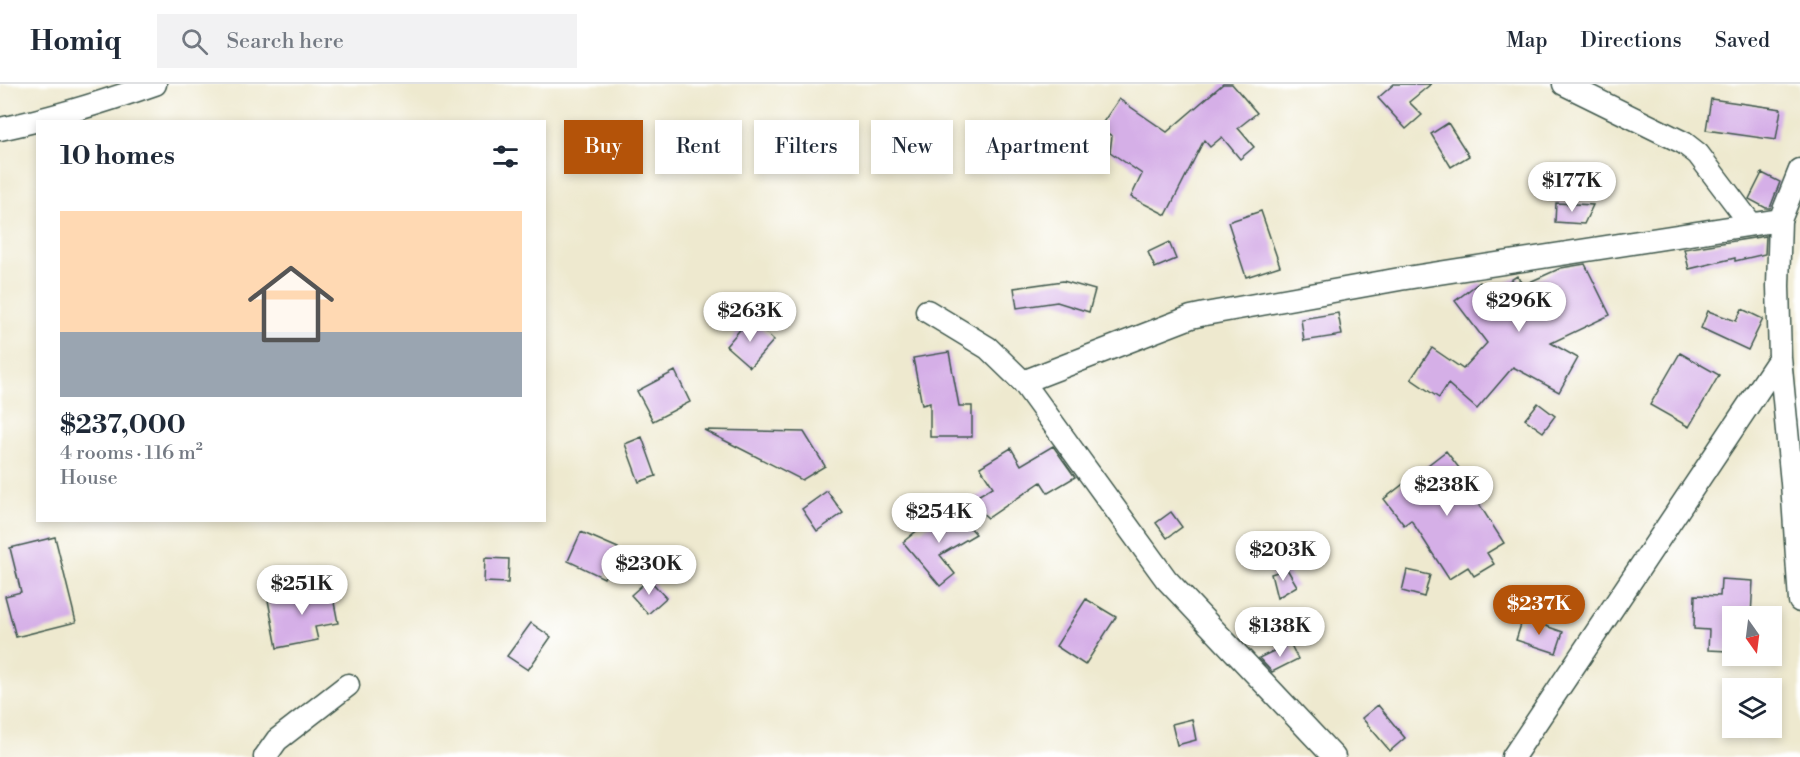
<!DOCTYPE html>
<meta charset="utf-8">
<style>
:root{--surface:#fff;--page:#f2f2f3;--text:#1f2937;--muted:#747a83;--line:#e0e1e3;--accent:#b45309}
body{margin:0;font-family:"Libre Bodoni",serif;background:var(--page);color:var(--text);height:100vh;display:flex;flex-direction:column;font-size:22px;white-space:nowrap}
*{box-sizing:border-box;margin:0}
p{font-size:20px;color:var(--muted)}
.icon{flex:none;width:33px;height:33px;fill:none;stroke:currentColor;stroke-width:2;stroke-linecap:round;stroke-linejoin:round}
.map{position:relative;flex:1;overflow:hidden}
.drawer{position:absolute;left:36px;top:36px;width:510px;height:402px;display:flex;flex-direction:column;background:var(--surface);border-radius:0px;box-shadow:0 3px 9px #0003}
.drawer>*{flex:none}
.guide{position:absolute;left:564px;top:36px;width:570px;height:54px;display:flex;gap:12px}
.needle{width:39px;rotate:166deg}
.fabs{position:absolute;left:1722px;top:522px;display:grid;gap:12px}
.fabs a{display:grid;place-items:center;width:60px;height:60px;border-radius:0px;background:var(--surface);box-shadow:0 3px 9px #0003;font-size:30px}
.price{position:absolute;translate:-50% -51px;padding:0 14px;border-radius:21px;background:#fff;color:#222;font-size:20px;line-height:39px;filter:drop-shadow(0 2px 3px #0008)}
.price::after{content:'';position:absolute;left:50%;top:36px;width:18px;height:14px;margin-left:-9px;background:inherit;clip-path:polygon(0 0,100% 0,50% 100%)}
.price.current{background:var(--accent);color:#fff}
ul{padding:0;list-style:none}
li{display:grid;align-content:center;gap:12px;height:318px;padding:0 24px}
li+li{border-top:2px solid var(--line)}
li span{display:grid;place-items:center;height:186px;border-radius:0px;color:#555}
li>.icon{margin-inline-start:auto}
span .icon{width:108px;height:108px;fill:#fffc;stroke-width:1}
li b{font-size:26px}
h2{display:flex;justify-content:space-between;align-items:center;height:72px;padding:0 24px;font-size:26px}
.tag{padding:0 21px;border-radius:0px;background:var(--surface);box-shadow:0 3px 9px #0003;font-size:21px;line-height:54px}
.tag.current{background:var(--accent);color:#fff}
header{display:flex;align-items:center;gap:36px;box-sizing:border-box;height:84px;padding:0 30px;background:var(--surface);border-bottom:2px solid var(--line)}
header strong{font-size:28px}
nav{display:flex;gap:33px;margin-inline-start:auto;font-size:21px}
.search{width:420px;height:54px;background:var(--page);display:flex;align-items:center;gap:15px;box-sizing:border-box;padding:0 21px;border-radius:0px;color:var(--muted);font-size:22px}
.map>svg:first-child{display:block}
</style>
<header>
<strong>Homiq</strong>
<div class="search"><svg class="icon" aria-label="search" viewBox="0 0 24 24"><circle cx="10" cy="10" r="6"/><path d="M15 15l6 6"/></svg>Search here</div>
<nav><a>Map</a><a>Directions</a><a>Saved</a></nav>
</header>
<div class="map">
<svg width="1800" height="673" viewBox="0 0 1800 673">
<rect width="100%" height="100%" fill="#fff"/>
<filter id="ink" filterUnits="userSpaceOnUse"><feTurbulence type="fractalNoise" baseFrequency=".0167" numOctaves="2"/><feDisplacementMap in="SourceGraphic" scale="12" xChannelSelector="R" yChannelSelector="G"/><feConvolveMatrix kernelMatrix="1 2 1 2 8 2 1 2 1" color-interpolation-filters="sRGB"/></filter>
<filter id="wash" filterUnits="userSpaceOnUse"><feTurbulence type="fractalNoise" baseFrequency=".008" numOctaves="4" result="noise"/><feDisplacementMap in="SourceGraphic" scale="24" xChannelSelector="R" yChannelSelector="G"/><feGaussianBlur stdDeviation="1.35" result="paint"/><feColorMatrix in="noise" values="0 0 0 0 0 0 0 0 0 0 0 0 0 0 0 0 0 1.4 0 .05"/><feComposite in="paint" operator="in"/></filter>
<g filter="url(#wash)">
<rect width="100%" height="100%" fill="#eee9cf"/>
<g id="blocks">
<path fill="#d5afe7" d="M 1223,0 L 1232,0 L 1257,29 L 1238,44 L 1254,63 L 1240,75 L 1222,53 L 1210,63 L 1204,56 L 1166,131 L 1131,113 L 1142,90 L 1110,68 L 1112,52 L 1099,44 L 1119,15 L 1167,48 Z
M 1394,0 L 1431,0 L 1409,18 L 1422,31 L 1406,45 L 1378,14 Z
M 1711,15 L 1781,25 L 1776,56 L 1706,46 Z
M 1448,39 L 1469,72 L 1451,83 L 1431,50 Z
M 1762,89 L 1780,98 L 1770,124 L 1766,124 L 1749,115 Z
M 1556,119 L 1593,121 L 1584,140 L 1555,138 Z
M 1261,127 L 1280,182 L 1246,193 L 1228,138 Z
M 1766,152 L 1765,170 L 1735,177 L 1735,174 L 1689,185 L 1684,165 Z
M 1169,158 L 1176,175 L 1155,184 L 1148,168 Z
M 1585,180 L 1610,231 L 1551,259 L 1578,274 L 1559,308 L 1513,283 L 1477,325 L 1448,300 L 1439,314 L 1411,295 L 1432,264 L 1463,285 L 1487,259 L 1455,217 L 1480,198 L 1489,210 L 1517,192 L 1523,201 L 1561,184 Z
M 1063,197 L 1095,206 L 1089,228 L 1057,218 L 1017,224 L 1014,204 Z
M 1742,225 L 1763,235 L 1748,266 L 1701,244 L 1708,227 L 1736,237 Z
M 1338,229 L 1342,251 L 1304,257 L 1301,235 Z
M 750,234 L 774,256 L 750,283 L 726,262 Z
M 949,268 L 959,322 L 972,322 L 972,353 L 930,353 L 930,319 L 922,321 L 913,274 Z
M 1680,269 L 1719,291 L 1689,343 L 1650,321 Z
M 675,287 L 690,318 L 653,337 L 637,307 Z
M 1538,319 L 1555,332 L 1543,348 L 1525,335 Z
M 704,346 L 804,348 L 825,382 L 802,396 Z
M 642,353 L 656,392 L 639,398 L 625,360 Z
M 1053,362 L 1075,393 L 1048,409 L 1041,398 L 988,434 L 969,417 L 993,403 L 980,383 L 1011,364 L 1021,381 Z
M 1446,367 L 1466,393 L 1463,395 L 1504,459 L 1487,469 L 1494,480 L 1474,492 L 1468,483 L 1449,495 L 1411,436 L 1404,441 L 1384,415 Z
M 827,407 L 843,429 L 817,447 L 802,425 Z
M 955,426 L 976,450 L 940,471 L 955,490 L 940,502 L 903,458 L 919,445 L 920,447 Z
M 1171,428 L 1182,443 L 1167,454 L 1156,439 Z
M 581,448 L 618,464 L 604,494 L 568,477 Z
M 55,453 L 76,538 L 16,553 L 5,512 L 21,508 L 10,464 Z
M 485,474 L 509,475 L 508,499 L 484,498 Z
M 1287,485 L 1297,502 L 1277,514 L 1271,490 Z
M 1407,486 L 1430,491 L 1424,513 L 1402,507 Z
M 649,495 L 666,514 L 648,530 L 631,511 Z
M 1721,495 L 1753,497 L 1751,532 L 1732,532 L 1732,555 L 1729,555 L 1728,567 L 1708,566 L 1709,546 L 1694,545 L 1695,511 L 1720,512 Z
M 331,503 L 338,539 L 315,543 L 318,556 L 277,564 L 268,516 Z
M 1086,515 L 1116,533 L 1085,581 L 1056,562 Z
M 1523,534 L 1563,548 L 1556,569 L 1516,556 Z
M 531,539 L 551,553 L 528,586 L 507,572 Z
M 1290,559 L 1298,575 L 1272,588 L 1259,574 Z
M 1378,621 L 1405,654 L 1390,667 L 1362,634 Z
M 1192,635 L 1196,656 L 1177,661 L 1172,640 Z"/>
</g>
</g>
<g filter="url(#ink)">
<use href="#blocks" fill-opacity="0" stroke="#3e574b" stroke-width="1.5"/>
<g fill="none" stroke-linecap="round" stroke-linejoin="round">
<defs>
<path id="minor" d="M 1564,0 L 1684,59 L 1698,70 L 1751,140
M 0,45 C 53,34 104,18 155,0
M 1800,86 L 1780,136 L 1778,202 L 1780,274 L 1792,399 L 1800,517
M 927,227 L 988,264 L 1023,298 L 1166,495 L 1334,673
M 1023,298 L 1191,233 L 1205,230 L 1400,195 L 1780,136
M 265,673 L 277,656 L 348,601
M 1513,673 L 1780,274"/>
</defs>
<use href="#minor" stroke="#3e574b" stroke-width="25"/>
<use href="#minor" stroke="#fff" stroke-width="22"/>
</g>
</g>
</svg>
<div class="fabs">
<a><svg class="needle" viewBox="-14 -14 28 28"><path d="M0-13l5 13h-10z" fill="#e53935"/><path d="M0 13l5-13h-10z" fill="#747a83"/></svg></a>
<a><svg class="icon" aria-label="layers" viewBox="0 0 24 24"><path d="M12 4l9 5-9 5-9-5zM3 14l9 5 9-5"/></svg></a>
</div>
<b class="price" style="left:1572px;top:129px">$177K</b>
<b class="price" style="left:1519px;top:249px">$296K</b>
<b class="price" style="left:750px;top:259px">$263K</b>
<b class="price" style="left:1447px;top:433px">$238K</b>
<b class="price" style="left:939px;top:460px">$254K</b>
<b class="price" style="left:1283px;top:498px">$203K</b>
<b class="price" style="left:649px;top:512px">$230K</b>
<b class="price" style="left:302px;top:532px">$251K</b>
<b class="price current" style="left:1539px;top:552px">$237K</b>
<b class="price" style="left:1280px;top:574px">$138K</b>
<div class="guide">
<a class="tag current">Buy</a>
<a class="tag">Rent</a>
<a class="tag">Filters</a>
<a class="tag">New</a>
<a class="tag">Apartment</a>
</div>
<section class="drawer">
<h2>10 homes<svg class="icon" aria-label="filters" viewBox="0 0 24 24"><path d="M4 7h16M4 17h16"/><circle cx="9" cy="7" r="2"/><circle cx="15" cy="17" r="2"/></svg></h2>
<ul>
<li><span style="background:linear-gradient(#ffd9b3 65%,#9aa5b1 0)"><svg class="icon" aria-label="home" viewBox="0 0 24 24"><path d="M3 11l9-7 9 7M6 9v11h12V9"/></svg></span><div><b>$237,000</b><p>4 rooms · 116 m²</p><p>House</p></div></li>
</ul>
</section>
</div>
